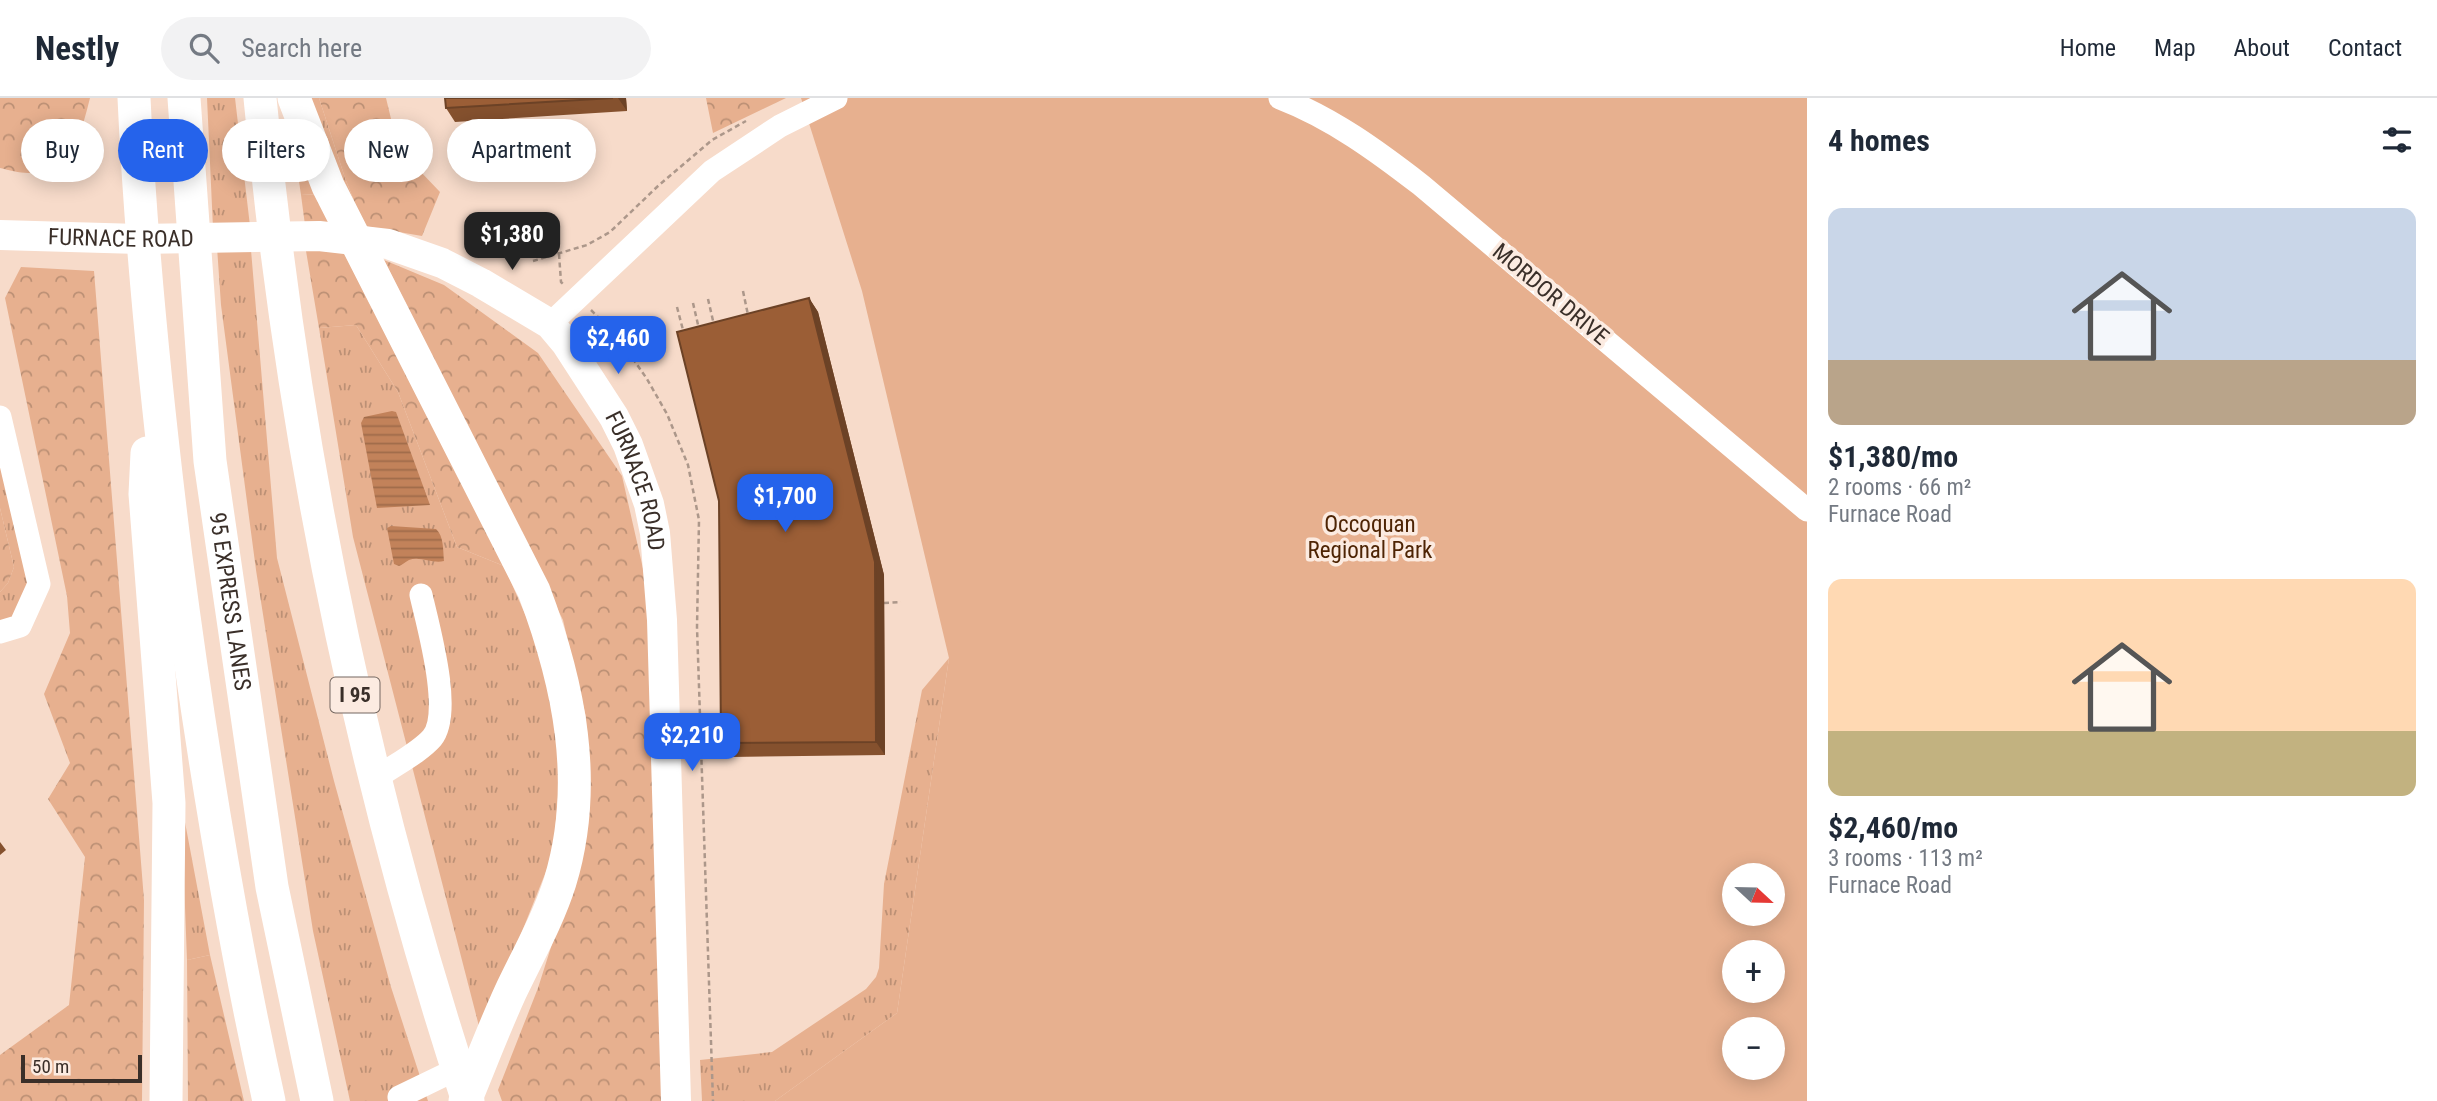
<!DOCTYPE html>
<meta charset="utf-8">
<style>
:root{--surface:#fff;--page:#f2f2f3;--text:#1f2937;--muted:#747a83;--line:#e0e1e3;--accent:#2563eb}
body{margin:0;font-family:"Roboto Condensed",sans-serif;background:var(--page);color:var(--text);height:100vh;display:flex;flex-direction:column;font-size:26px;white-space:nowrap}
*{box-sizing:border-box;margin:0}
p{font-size:23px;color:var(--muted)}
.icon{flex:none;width:38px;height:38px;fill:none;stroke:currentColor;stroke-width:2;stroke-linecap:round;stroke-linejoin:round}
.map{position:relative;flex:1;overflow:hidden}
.drawer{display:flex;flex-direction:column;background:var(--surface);width:630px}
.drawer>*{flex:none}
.guide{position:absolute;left:21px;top:21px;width:665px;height:63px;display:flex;gap:14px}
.needle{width:46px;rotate:112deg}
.buttons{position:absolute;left:1722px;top:765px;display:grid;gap:14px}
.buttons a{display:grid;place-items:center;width:63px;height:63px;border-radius:50%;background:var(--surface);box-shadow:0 4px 18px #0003;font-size:35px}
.scale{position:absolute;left:21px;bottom:18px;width:121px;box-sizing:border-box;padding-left:7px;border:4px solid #3a2f29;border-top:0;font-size:19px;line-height:24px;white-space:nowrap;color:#3a2f29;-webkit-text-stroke:5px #fcebe1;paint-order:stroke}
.price{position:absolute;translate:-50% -60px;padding:0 16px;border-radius:14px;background:var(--accent);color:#fff;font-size:23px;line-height:46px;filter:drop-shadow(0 2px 4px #0008)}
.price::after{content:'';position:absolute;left:50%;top:42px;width:21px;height:16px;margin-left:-10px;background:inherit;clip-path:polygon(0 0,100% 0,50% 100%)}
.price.selected{background:#222;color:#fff}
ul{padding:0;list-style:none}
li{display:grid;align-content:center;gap:14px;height:371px;padding:0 21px}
li span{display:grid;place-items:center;height:217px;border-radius:14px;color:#555}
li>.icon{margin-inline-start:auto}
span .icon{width:126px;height:126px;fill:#fffc;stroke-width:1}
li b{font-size:30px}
h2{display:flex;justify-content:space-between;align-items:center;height:84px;padding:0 21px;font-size:30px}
.tag{padding:0 24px;border-radius:32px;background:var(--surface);box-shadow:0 4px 18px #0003;font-size:24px;line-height:63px}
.tag.selected{background:var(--accent);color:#fff}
header{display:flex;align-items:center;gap:42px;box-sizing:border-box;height:98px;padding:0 35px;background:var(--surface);border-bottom:2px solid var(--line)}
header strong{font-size:33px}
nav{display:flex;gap:38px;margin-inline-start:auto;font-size:24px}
.search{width:490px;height:63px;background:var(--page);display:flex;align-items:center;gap:18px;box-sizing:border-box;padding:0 24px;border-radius:38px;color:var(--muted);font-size:26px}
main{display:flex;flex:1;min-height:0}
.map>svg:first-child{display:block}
</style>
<header>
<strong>Nestly</strong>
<div class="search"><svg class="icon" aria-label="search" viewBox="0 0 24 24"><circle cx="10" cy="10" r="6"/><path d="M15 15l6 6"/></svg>Search here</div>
<nav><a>Home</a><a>Map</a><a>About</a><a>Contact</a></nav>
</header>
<main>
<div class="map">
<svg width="1807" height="1003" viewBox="0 0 1807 1003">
<defs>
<pattern id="grass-tufts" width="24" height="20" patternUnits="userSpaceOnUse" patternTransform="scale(1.75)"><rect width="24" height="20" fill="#e7b08f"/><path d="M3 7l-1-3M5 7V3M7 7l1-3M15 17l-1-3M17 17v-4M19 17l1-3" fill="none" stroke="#bc9075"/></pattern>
<pattern id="forest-crowns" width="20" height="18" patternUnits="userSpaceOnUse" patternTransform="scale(1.75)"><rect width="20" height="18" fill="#e7b08f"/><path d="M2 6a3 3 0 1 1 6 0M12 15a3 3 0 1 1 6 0" fill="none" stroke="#bc9075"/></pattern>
<pattern id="water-rules" width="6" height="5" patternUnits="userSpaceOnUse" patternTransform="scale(1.75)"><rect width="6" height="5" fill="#c2825a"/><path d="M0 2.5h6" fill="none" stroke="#9f6b4a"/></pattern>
</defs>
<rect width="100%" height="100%" fill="#f7dbca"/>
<path fill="url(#grass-tufts)" d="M 207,0 L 235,0 L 250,128 L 213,130 Z
M 308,0 L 319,0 L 345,80 L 364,128 L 333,71 Z
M 292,36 L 320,96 L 301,97 Z
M 217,149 L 251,152 L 277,460 L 334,683 L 391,889 L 428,1003 L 350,1003 L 313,833 L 256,472 L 221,207 Z
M 356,227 L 398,294 L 457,449 L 504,468 L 535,539 L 551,601 L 561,666 L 553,756 L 481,936 L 353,439 L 319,230 Z
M 0,346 L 28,488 L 15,521 L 0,525 L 0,494 L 8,485 L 14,469 L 0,410 Z
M 949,560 L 897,915 L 775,1003 L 702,1003 L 700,962 L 772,954 L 866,891 L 876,879 L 879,870 L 884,786 L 922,592 Z
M 181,703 L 210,857 L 187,862 Z"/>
<path fill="url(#forest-crowns)" d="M 0,0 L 90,0 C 81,35 73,74 28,75 C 19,75 9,72 0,70 Z
M 319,0 L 386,0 L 398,50 L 440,94 L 422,138 L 364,128 L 345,80 Z
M 706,0 L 786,0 L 713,35 Z
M 320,96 L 332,124 L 305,127 L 301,97 Z
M 306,153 L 343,153 L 504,468 L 457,449 L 398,294 L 356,227 L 319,230 Z
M 384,162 L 444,187 L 538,255 L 622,378 L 649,497 L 662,1003 L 502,1003 L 498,992 L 538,890 L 579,761 L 589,684 L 586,619 L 563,522 Z
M 21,169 L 94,173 L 144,802 L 142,1003 L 0,1003 L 0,957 L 69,907 L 85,759 L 48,701 L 70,665 L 44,596 L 70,535 L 67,498 L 5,200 Z
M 0,410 L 14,469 L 8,485 L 0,494 Z
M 210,857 L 244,1003 L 188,1003 L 187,862 Z"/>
<path fill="#e7b08f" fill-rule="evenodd" d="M 801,0 L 1807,0 L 1807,1003 L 775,1003 L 897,915 L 949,560 L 862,193 ZM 1734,777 L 1773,777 L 1773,816 L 1734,816 ZM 1734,854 L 1773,854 L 1773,892 L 1734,892 ZM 1734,931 L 1773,931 L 1773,970 L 1734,970 Z"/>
<path fill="url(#water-rules)" d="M 392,313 L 396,314 L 430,407 L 377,410 L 361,325 L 364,319 Z
M 391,428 L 436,431 C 444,438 443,453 444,463 C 433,466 420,458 409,462 C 405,464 402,467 399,468 L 394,466 L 387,430 Z"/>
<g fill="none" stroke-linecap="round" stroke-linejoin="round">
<path stroke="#ac978a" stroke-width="2.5" stroke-dasharray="5 3.5" stroke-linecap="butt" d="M 559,156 L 561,184 L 563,186
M 533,163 L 587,147 L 610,134 L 658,88 L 712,42 L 746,23
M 743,193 L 748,217
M 708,201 L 714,227
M 693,205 L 699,231
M 677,209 L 683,232
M 591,212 L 603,224 L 610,223 L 613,232 L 647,281 L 667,316 L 688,367 L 699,422 L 697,529 L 713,1003
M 884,505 L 901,504"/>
<path stroke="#fff" stroke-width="23" d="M 1280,0 C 1332,20 1377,53 1421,87 L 1807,412
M 550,226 L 712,73 L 780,28 L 836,0
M 0,319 L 39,486 L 20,528 L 0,534
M 375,681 C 391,669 419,655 432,640 C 453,615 428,528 421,497
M 399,999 L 457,971"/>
<path stroke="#fff" stroke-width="30" id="s1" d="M 0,137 L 139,141 L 319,138 L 388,146 L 442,165 L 481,185 L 550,226 L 566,245 L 614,319 L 628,347 L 649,406 L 655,435 L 662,522 L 676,1003"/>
<g stroke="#fff" stroke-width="33">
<path d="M 134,0 C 141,154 157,307 176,459 C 200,642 229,823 269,1003"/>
<path id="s2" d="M 184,0 L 210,363 L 272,789 L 317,1003"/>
<path d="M 260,0 C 292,341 361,678 468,1003"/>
<path d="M 294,0 L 328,88 L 534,493 C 569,586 590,685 560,784 C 548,822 527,859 510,895 C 494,930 480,967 465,1003"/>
<path d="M 147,355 L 145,396 L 169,705 L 166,1003"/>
</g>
</g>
<path fill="#85512e" d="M 445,0 L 626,0 L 627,13 L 455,24 L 446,10 Z
M 809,200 L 818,214 L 884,477 L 885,657 L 730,659 L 721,645 Z
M 0,744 L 6,752 L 0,757 Z"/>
<path fill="#6c4226" d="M 618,0 L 626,0 L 627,13 Z
M 809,200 L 818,214 L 884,477 L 885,657 L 876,644 Z"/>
<path fill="#9b5e36" stroke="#6c4226" stroke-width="2" d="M 445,0 L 613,0 L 446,10 Z
M 809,200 L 875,464 L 876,644 L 721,645 L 719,403 L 677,234 Z"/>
<g text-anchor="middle" stroke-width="7" stroke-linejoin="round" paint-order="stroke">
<rect fill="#fcebe1" stroke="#746760" stroke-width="2" x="330.5" y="579.5" width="49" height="35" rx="5"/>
<g font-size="21" font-weight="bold" fill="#3a2f29">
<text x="355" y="604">I 95</text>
</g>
<g font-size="23" fill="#3a2f29" stroke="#fcebe1">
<text dy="8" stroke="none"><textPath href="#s1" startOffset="121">FURNACE ROAD</textPath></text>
<text transform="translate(1551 196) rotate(40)" y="8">MORDOR DRIVE</text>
<text dy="8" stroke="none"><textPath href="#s1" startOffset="751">FURNACE ROAD</textPath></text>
<text dy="8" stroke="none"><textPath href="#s2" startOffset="506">95 EXPRESS LANES</textPath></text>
</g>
<g font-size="23" fill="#4e2404" stroke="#fcebe1">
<text x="1370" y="434">Occoquan<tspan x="1370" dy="26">Regional Park</tspan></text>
</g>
</g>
</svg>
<div class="buttons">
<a><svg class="needle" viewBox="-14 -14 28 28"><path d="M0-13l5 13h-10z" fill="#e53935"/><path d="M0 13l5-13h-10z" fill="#747a83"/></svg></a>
<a>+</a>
<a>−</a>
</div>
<div class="scale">50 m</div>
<b class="price selected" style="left:512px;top:174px">$1,380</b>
<b class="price" style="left:618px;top:278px">$2,460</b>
<b class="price" style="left:785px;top:436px">$1,700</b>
<b class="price" style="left:692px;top:675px">$2,210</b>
<div class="guide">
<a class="tag">Buy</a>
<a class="tag selected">Rent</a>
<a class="tag">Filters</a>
<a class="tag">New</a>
<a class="tag">Apartment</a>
</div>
</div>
<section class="drawer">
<h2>4 homes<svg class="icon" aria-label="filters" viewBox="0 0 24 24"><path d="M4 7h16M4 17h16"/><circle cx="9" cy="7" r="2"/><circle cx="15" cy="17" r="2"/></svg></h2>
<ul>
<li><span style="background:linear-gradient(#c9d6e8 70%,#b9a48a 0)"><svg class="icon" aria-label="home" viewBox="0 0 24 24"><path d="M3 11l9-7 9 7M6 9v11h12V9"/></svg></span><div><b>$1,380/mo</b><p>2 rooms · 66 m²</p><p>Furnace Road</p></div></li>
<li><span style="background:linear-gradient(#ffd9b3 70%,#c2b280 0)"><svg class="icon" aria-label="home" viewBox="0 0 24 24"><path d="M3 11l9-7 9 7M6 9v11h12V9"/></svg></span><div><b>$2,460/mo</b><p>3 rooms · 113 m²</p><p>Furnace Road</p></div></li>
</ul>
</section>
</main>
